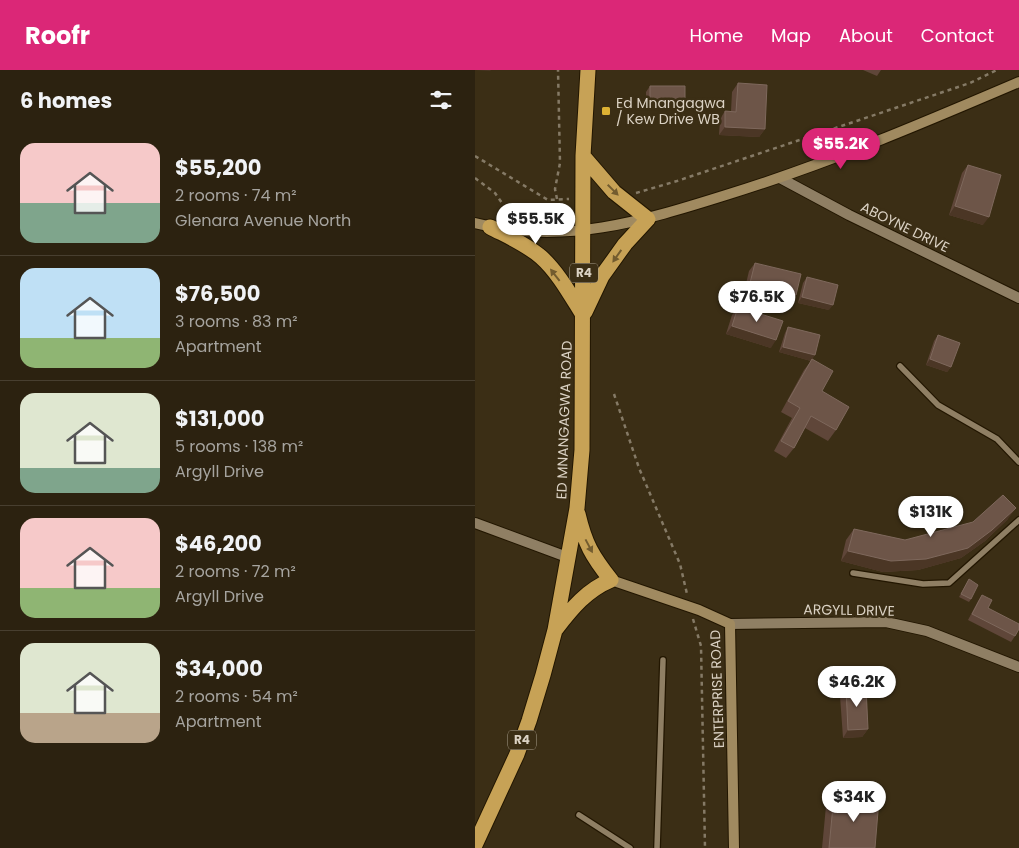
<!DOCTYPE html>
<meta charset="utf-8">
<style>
:root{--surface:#2c2210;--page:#382f1e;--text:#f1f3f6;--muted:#a6a49f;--line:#483f30;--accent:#db2777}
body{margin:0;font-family:Poppins,sans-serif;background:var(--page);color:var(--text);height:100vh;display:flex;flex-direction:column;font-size:19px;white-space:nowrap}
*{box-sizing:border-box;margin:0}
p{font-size:16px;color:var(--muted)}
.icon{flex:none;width:28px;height:28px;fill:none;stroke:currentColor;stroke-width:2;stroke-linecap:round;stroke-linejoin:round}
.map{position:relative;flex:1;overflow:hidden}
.panel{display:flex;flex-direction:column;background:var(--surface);width:475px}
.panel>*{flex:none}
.price{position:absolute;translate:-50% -42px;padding:0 11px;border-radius:18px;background:#fff;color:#222;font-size:16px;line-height:32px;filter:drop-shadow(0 1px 2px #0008)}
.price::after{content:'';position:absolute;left:50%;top:30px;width:15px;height:11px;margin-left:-8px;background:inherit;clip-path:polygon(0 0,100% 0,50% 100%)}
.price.on{background:var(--accent);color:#fff}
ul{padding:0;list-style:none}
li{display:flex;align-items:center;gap:15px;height:125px;padding:0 20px}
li+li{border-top:1px solid var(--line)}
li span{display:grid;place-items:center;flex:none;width:140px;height:100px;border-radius:15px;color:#555}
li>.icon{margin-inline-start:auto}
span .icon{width:60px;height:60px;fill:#fffc;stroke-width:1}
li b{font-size:21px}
h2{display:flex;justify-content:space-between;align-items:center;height:60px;padding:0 20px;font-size:21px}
header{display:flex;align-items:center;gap:30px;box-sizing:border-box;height:70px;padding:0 25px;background:var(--accent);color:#fff}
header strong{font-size:24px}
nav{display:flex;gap:28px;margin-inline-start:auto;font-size:18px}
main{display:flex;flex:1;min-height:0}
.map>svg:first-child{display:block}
</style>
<header>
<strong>Roofr</strong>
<nav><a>Home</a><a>Map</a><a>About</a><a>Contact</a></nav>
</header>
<main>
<section class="panel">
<h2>6 homes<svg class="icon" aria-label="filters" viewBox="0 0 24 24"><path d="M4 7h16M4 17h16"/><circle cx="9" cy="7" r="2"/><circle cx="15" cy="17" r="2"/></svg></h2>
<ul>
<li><span style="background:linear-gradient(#f6c9c9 60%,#7fa58c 0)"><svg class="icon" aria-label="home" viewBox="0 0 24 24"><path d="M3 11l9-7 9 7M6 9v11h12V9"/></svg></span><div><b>$55,200</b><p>2 rooms · 74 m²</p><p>Glenara Avenue North</p></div></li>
<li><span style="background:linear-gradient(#bfe0f5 70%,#8fb573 0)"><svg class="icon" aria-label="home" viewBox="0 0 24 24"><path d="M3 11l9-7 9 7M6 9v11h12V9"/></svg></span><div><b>$76,500</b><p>3 rooms · 83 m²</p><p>Apartment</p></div></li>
<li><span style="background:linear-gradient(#dfe7d0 75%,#7fa58c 0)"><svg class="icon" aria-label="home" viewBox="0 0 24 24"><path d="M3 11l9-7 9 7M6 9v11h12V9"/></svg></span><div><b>$131,000</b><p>5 rooms · 138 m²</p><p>Argyll Drive</p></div></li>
<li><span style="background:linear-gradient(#f6c9c9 70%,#8fb573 0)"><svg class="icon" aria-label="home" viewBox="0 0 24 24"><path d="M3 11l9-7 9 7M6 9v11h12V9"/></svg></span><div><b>$46,200</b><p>2 rooms · 72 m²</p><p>Argyll Drive</p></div></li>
<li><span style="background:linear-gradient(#dfe7d0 70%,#b9a48a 0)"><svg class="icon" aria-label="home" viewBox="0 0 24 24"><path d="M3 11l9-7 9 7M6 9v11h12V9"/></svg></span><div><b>$34,000</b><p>2 rooms · 54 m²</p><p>Apartment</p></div></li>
</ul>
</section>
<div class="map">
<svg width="544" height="778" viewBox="0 0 544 778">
<rect width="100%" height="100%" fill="#3b2e15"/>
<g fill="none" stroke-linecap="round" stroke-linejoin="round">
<defs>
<path id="lane" d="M 425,296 L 463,335 L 522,369 L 544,392
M 378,503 L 448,514 L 474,513 L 544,450
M 104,745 L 155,778
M 182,778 L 188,590"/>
<path id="street" d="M 305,108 L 374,145 L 544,228
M 0,453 L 92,487
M 255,554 L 411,552 L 452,561 L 544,597"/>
<path id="secondary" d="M 0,153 C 88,176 168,151 251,125 C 352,94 448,53 544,12
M 136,510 L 224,540 L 255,554 L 259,778"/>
<path id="highway" d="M 108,86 L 139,122 L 173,149 L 150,174 L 127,206 L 110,242
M 15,157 C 32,166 51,174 66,187 C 83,202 96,226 108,245
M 81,559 C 97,538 112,520 136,510 C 117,486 110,474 103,444
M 0,775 L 42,684 L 54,651 L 68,605 L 80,560 L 102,438 L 107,380 L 108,86 L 113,0"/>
</defs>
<use href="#lane" stroke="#221600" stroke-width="8"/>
<use href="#street" stroke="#221600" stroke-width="12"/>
<use href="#secondary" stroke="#221600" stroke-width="12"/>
<use href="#highway" stroke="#221600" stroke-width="17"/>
<path stroke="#857a66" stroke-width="2.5" stroke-dasharray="4 4" stroke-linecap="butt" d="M 0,86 L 73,130 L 94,129
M 0,108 L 20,123 L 27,133
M 161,123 L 202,111 L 495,13 L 522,0
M 82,129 L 80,119 L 85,93 L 83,0
M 139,324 L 164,398 L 205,494 L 212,524
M 218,549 L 226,576 L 230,778"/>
<use href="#lane" stroke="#8f7f64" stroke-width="5.5"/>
<use href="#street" stroke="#8f7f64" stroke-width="10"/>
<use href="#secondary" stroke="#a08a60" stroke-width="10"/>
<use href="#highway" stroke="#c7a256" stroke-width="15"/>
</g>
<path fill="#5f4639" d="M 388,0 L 406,0 L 402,6 Z
M 263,13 L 290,59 L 284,67 L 244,65 L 245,49 L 250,41 L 256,41 L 257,22 Z
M 175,16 L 206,36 L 171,36 L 171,22 Z
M 493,95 L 508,155 L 474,145 L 487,103 Z
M 280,193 L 321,225 L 315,233 L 269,222 L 274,201 Z
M 332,207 L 354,240 L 323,233 L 328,213 Z
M 263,237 L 296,278 L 251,264 L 257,245 Z
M 313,257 L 337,289 L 347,321 L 361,360 L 353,371 L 330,358 L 319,378 L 311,388 L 299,381 L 317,348 L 306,342 L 329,300 L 336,291 L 304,282 L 310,263 Z
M 463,265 L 476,297 L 472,302 L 451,295 L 459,271 Z
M 533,449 L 510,471 L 486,488 L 443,500 L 408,502 L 366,491 L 371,470 L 379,459 L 430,470 Z
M 494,509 L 496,529 L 494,532 L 484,527 Z
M 507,525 L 513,538 L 540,566 L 536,572 L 493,550 L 503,531 Z
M 371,618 L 393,659 L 387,667 L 368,668 L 365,626 Z
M 359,725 L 400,778 L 347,778 L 351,736 Z"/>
<path fill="#4b3625" d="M 0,0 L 16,0 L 15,1 Z
M 175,31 L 210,31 L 206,36 L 171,36 Z
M 250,57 L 290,59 L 284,67 L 244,65 Z
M 480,136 L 514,147 L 508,155 L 474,145 Z
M 275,213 L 321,225 L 315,233 L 269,222 Z
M 327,227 L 358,235 L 354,240 L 323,233 Z
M 257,256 L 301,270 L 296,278 L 251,264 Z
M 308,277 L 340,285 L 336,291 L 304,282 Z
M 455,289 L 476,297 L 472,302 L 451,295 Z
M 541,438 L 533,449 L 510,471 L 486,488 L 443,500 L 408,502 L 366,491 L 373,481 L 416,491 Z
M 393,659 L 387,667 L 368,668 L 373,660 Z"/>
<path fill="#6d5548" stroke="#7e685c" d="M 263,13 L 292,15 L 290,59 L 250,57 L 250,41 L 261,42 Z
M 175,16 L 210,16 L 210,31 L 175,31 Z
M 493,95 L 526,105 L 514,147 L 480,136 Z
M 280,193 L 326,204 L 321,225 L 275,213 Z
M 332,207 L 363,215 L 358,235 L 327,227 Z
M 263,237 L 308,251 L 301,270 L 257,256 Z
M 313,257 L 345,265 L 340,285 L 308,277 Z
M 463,265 L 485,273 L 476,297 L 455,289 Z
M 337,289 L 358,301 L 347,321 L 374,337 L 361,360 L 336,346 L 319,378 L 306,371 L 325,338 L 313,331 Z
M 528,425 L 541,438 L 517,460 L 493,478 L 451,489 L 416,491 L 373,481 L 379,459 L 430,470 L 498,452 Z
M 494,509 L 503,515 L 496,529 L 486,524 Z
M 507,525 L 517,530 L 513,538 L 544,554 L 544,559 L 540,566 L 497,544 Z
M 391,617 L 393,659 L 373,660 L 371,618 Z
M 359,725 L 404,729 L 400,778 L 354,778 Z"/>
<defs><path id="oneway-solid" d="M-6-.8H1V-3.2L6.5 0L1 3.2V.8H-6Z" transform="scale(1.25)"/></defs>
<g fill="#735c2f">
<use href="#oneway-solid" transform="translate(138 120) rotate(45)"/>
<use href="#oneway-solid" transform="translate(142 186) rotate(125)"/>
<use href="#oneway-solid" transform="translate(80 205) rotate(-128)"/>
<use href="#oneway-solid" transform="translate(114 476) rotate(62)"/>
</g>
<rect fill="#ddb133" stroke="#3b2e15" stroke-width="2" x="126" y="36" width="10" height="10" rx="2.5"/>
<g text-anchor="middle" stroke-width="5" stroke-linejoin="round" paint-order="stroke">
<g fill="#3b2e15" stroke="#aba190" stroke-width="1">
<rect x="95" y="193.5" width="28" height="19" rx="4"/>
<rect x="33" y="660.5" width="28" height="19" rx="4"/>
</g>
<g font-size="12" font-weight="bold" fill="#dbd2c4">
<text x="109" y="207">R4</text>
<text x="47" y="674">R4</text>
</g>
<g font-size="14" fill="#dbd2c4" stroke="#3b2e15" text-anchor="start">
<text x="141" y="38">Ed Mnangagwa<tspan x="141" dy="16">/ Kew Drive WB</tspan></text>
</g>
<g font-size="14" fill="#dbd2c4" stroke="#3b2e15">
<text transform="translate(430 157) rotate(26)" y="5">ABOYNE DRIVE</text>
<text transform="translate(89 350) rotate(-88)" y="5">ED MNANGAGWA ROAD</text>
<text transform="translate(374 540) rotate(1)" y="5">ARGYLL DRIVE</text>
<text transform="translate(242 619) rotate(-92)" y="5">ENTERPRISE ROAD</text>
</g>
</g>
</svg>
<b class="price on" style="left:366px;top:100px">$55.2K</b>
<b class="price" style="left:61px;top:175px">$55.5K</b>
<b class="price" style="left:282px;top:253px">$76.5K</b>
<b class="price" style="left:456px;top:468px">$131K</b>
<b class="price" style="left:382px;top:638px">$46.2K</b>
<b class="price" style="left:379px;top:753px">$34K</b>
</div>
</main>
